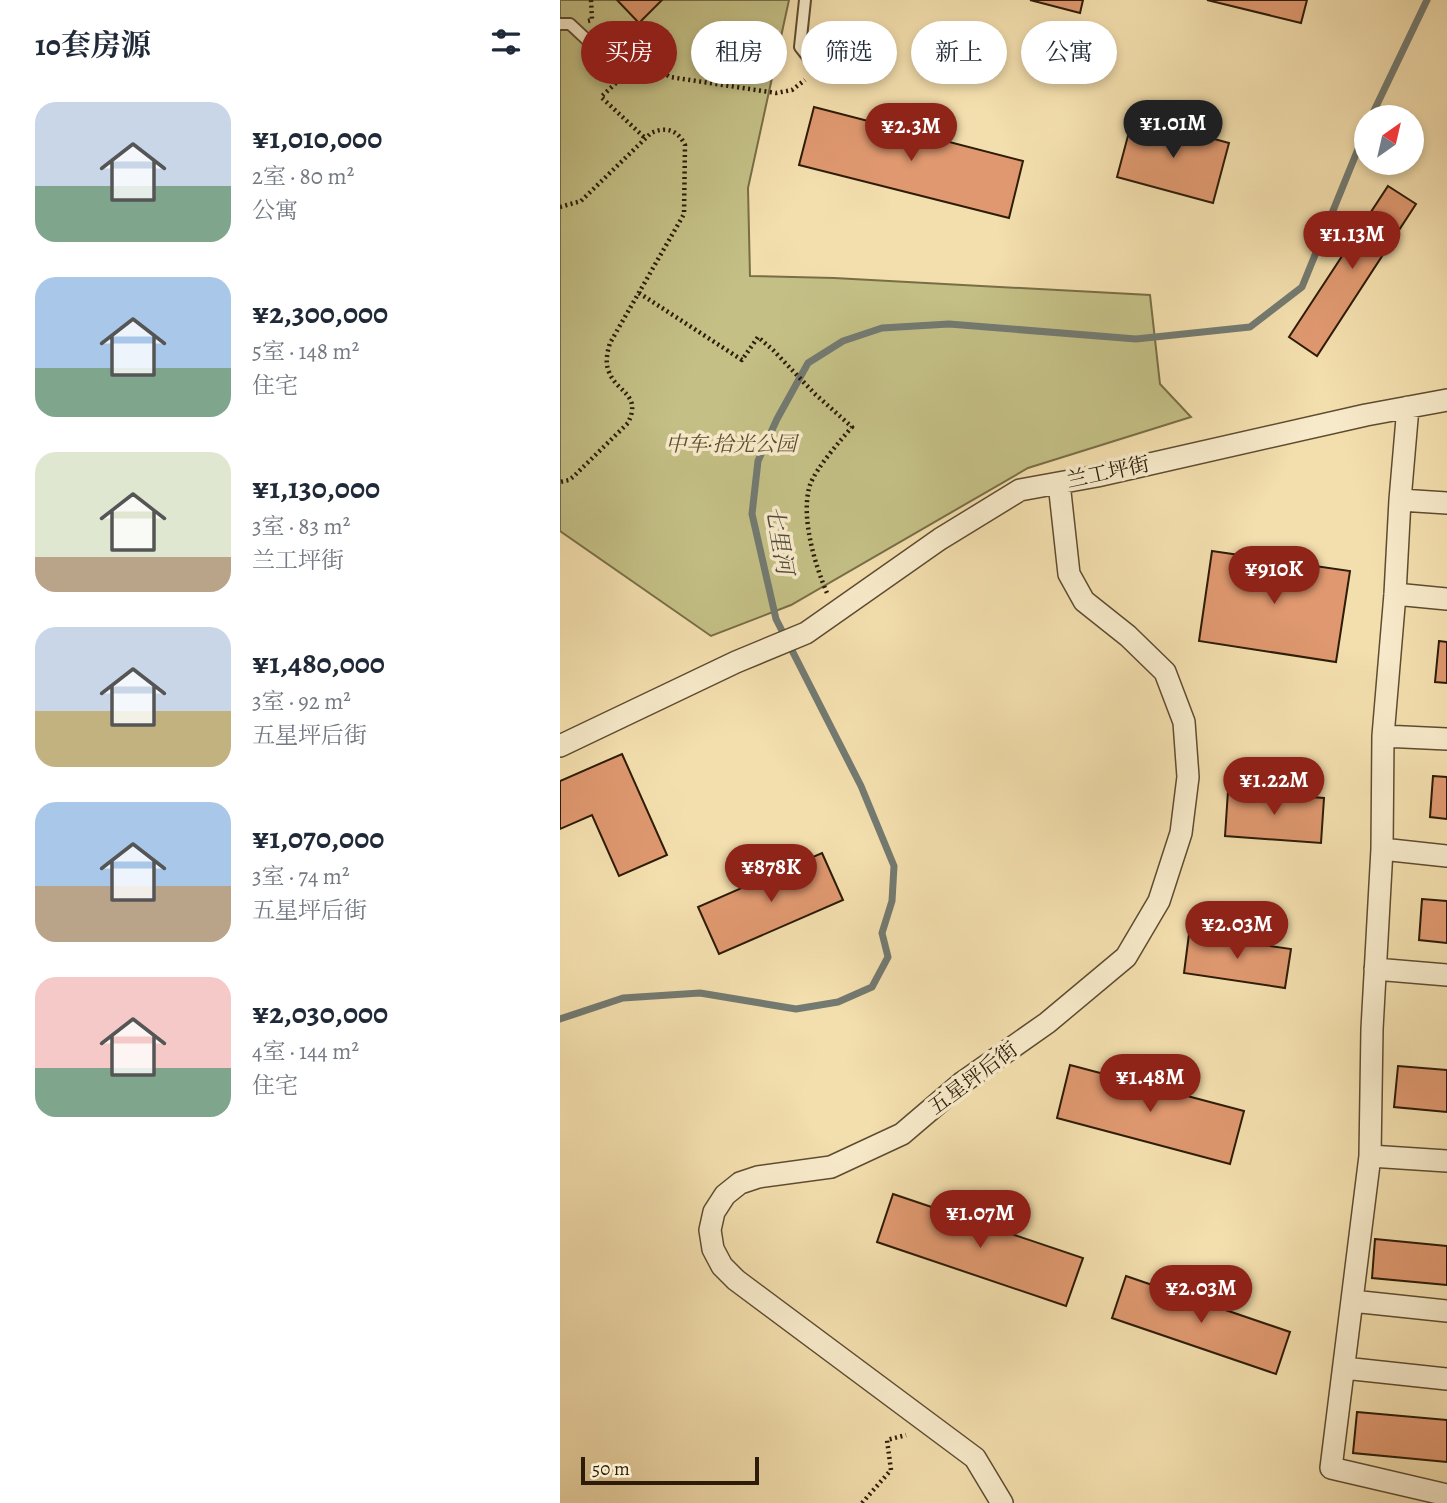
<!DOCTYPE html>
<html lang="zh">
<meta charset="utf-8">
<style>
:root{--surface:#fff;--page:#f6f6f7;--text:#1f2937;--muted:#747a83;--accent:#8f2418}
body{margin:0;font-family:Alegreya,"Noto Serif SC",serif;background:var(--page);color:var(--text);height:100vh;display:flex;flex-direction:column;font-size:26px;white-space:nowrap}
*{box-sizing:border-box;margin:0}
p{font-size:23px;color:var(--muted)}
.icon{flex:none;width:38px;height:38px;fill:none;stroke:currentColor;stroke-width:2;stroke-linecap:round;stroke-linejoin:round}
.map{position:relative;flex:1;overflow:hidden}
.side{display:flex;flex-direction:column;background:var(--surface);width:560px}
.side>*{flex:none}
.guide{position:absolute;left:21px;top:21px;width:665px;height:63px;display:flex;gap:14px}
.needle{width:46px;rotate:34deg}
.buttons{position:absolute;left:794px;top:105px;display:grid;gap:14px}
.buttons a{display:grid;place-items:center;width:70px;height:70px;border-radius:50%;background:var(--surface);box-shadow:0 4px 10px #0003;font-size:35px}
.scale{position:absolute;left:21px;bottom:18px;width:178px;box-sizing:border-box;padding-left:7px;border:4px solid #2d1c08;border-top:0;font-size:19px;line-height:24px;white-space:nowrap;color:#2d1c08;-webkit-text-stroke:5px #f7eaca;paint-order:stroke}
.price{position:absolute;translate:-50% -60px;padding:0 16px;border-radius:24px;background:var(--accent);color:#fff;font-size:23px;line-height:46px;filter:drop-shadow(0 2px 4px #0008)}
.price::after{content:'';position:absolute;left:50%;top:42px;width:21px;height:16px;margin-left:-10px;background:inherit;clip-path:polygon(0 0,100% 0,50% 100%)}
.price.on{background:#222;color:#fff}
ul{padding:0;list-style:none}
li{display:flex;align-items:center;gap:21px;height:175px;padding:0 35px}
li span{display:grid;place-items:center;flex:none;width:196px;height:140px;border-radius:21px;color:#555}
li>.icon{margin-inline-start:auto}
span .icon{width:84px;height:84px;fill:#fffc;stroke-width:1}
li b{font-size:30px}
h2{display:flex;justify-content:space-between;align-items:center;height:84px;padding:0 35px;font-size:30px}
.pill{padding:0 24px;border-radius:32px;background:var(--surface);box-shadow:0 4px 10px #0003;font-size:24px;line-height:63px}
.pill.on{background:var(--accent);color:#fff}
main{display:flex;flex:1;min-height:0}
.map>svg:first-child{display:block}
</style>
<main>
<section class="side">
<h2>10套房源<svg class="icon" aria-label="filters" viewBox="0 0 24 24"><path d="M4 7h16M4 17h16"/><circle cx="9" cy="7" r="2"/><circle cx="15" cy="17" r="2"/></svg></h2>
<ul>
<li><span style="background:linear-gradient(#c9d6e8 60%,#7fa58c 0)"><svg class="icon" aria-label="home" viewBox="0 0 24 24"><path d="M3 11l9-7 9 7M6 9v11h12V9"/></svg></span><div><b>¥1,010,000</b><p>2室 · 80 m²</p><p>公寓</p></div></li>
<li><span style="background:linear-gradient(#a9c7e8 65%,#7fa58c 0)"><svg class="icon" aria-label="home" viewBox="0 0 24 24"><path d="M3 11l9-7 9 7M6 9v11h12V9"/></svg></span><div><b>¥2,300,000</b><p>5室 · 148 m²</p><p>住宅</p></div></li>
<li><span style="background:linear-gradient(#dfe7d0 75%,#b9a48a 0)"><svg class="icon" aria-label="home" viewBox="0 0 24 24"><path d="M3 11l9-7 9 7M6 9v11h12V9"/></svg></span><div><b>¥1,130,000</b><p>3室 · 83 m²</p><p>兰工坪街</p></div></li>
<li><span style="background:linear-gradient(#c9d6e8 60%,#c2b280 0)"><svg class="icon" aria-label="home" viewBox="0 0 24 24"><path d="M3 11l9-7 9 7M6 9v11h12V9"/></svg></span><div><b>¥1,480,000</b><p>3室 · 92 m²</p><p>五星坪后街</p></div></li>
<li><span style="background:linear-gradient(#a9c7e8 60%,#b9a48a 0)"><svg class="icon" aria-label="home" viewBox="0 0 24 24"><path d="M3 11l9-7 9 7M6 9v11h12V9"/></svg></span><div><b>¥1,070,000</b><p>3室 · 74 m²</p><p>五星坪后街</p></div></li>
<li><span style="background:linear-gradient(#f6c9c9 65%,#7fa58c 0)"><svg class="icon" aria-label="home" viewBox="0 0 24 24"><path d="M3 11l9-7 9 7M6 9v11h12V9"/></svg></span><div><b>¥2,030,000</b><p>4室 · 144 m²</p><p>住宅</p></div></li>
</ul>
</section>
<div class="map">
<svg width="887" height="1503" viewBox="0 0 887 1503">
<rect width="100%" height="100%" fill="#f3dead"/>
<filter id="stains"><feTurbulence type="fractalNoise" baseFrequency=".00286" numOctaves="4"/><feColorMatrix values="0 0 0 0 .2 0 0 0 0 .09 0 0 0 0 .02 0 0 0 .5 -.17"/></filter>
<radialGradient id="worn" r=".72"><stop offset=".6" stop-color="#630" stop-opacity="0"/><stop offset="1" stop-color="#630" stop-opacity=".3"/></radialGradient>
<path fill="#c3bf85" stroke="#786e46" stroke-width="2" d="M 0,0 L 229,0 L 188,188 L 190,276 L 274,278 L 590,295 L 600,384 L 631,417 L 468,468 L 231,605 L 151,636 L 0,531 Z"/>
<g fill="none" stroke-linecap="round" stroke-linejoin="round">
<path stroke="#737a71" stroke-width="7" d="M 811,117 L 867,0
M 0,1019 L 63,998 L 140,993 L 236,1009 L 278,1002 L 312,987 L 328,957 L 322,933 L 332,901 L 334,866 L 301,786 L 216,619 L 192,514 L 198,461 L 217,419 L 248,363 L 283,341 L 322,328 L 389,324 L 576,339 L 690,327 L 742,287 L 807,127"/>
</g>
<path fill="#df986f" stroke="#2d1c08" stroke-width="2" d="M 57,0 L 102,0 L 79,23 Z
M 470,0 L 523,0 L 520,13 Z
M 647,0 L 747,0 L 741,23 Z
M 254,107 L 463,161 L 449,218 L 239,165 Z
M 573,117 L 669,143 L 653,203 L 557,177 Z
M 828,186 L 856,204 L 757,356 L 729,337 Z
M 652,551 L 790,571 L 776,662 L 639,641 Z
M 879,641 L 887,642 L 887,683 L 875,682 Z
M 62,754 L 107,855 L 59,876 L 32,815 L 0,829 L 0,781 Z
M 873,776 L 887,777 L 887,819 L 870,817 Z
M 668,791 L 764,798 L 761,843 L 665,836 Z
M 262,853 L 283,900 L 159,954 L 138,907 Z
M 862,899 L 887,901 L 887,943 L 859,940 Z
M 629,934 L 731,949 L 725,988 L 624,973 Z
M 510,1065 L 684,1111 L 670,1164 L 497,1118 Z
M 838,1066 L 887,1070 L 887,1112 L 834,1107 Z
M 333,1194 L 523,1258 L 506,1306 L 317,1242 Z
M 815,1239 L 887,1246 L 887,1285 L 812,1278 Z
M 566,1276 L 730,1332 L 716,1374 L 552,1318 Z
M 797,1412 L 887,1420 L 887,1462 L 793,1453 Z"/>
<g fill="none" stroke-linecap="round" stroke-linejoin="round">
<defs>
<path id="service" d="M 245,0 L 240,47 L 258,70
M 0,24 L 10,24 L 55,66"/>
<path id="minor" d="M 848,407 L 840,500 L 835,594 L 823,736 L 822,849 L 812,1029 L 810,1156 L 771,1468 L 887,1495
M 840,500 L 887,503
M 835,594 L 887,599
M 823,736 L 887,739
M 0,746 L 176,662 L 246,633 L 380,539 L 460,490 L 537,476 L 806,415 L 887,400
M 822,849 L 887,856
M 815,969 L 887,975
M 810,1156 L 887,1161
M 792,1301 L 887,1311
M 784,1368 L 887,1379
M 442,1503 L 415,1458 L 176,1280 L 162,1266 L 153,1249 L 150,1230 L 154,1212 L 165,1195 L 180,1183 L 198,1177 L 271,1167 L 342,1134 L 403,1082 L 487,1023 L 566,957 L 599,901 L 621,833 L 628,777 L 624,722 L 605,672 L 568,636 L 524,601 L 509,574 L 499,483"/>
</defs>
<use href="#service" stroke="#5e4c31" stroke-width="14"/>
<use href="#minor" stroke="#5e4c31" stroke-width="24"/>
<path stroke="#2d1c08" stroke-width="4.5" stroke-dasharray="2 3.5" stroke-linecap="butt" d="M 28,21 L 32,20 L 31,0
M 72,67 L 80,58 L 110,77 L 216,93 L 232,90 L 245,80
M 56,83 L 41,97 L 85,138
M 0,207 L 21,201 L 91,133 C 106,126 118,130 125,145 L 124,214 L 50,343 C 47,353 45,363 49,372 C 57,393 82,394 68,423 L 13,477 L 9,480 L 0,482
M 79,293 L 182,360 L 198,337 L 213,350 L 255,394 L 292,427 C 280,441 256,468 250,485 C 240,516 255,565 267,593
M 302,1503 L 331,1470 L 327,1440 L 346,1435"/>
<use href="#service" stroke="#f7eaca" stroke-width="10"/>
<use href="#minor" stroke="#f7eaca" stroke-width="21"/>
</g>
<g text-anchor="middle" stroke-width="7" stroke-linejoin="round" paint-order="stroke">
<g font-size="21" font-style="italic" fill="#5a4d2e" stroke="#f7eaca">
<text x="171" y="451">中车·拾光公园</text>
</g>
<g font-size="21" fill="#2d1c08" stroke="#f7eaca">
<text transform="translate(548 472) rotate(-12)" y="7">兰工坪街</text>
<text transform="translate(413 1078) rotate(-37)" y="7">五星坪后街</text>
</g>
<g font-size="23" font-style="italic" fill="#504b3d" stroke="#f7eaca">
<text transform="translate(220 540) rotate(80)" y="8">七里河</text>
</g>
</g>
<rect width="100%" height="100%" filter="url(#stains)"/>
<rect width="100%" height="100%" fill="url(#worn)"/>
</svg>
<div class="buttons">
<a><svg class="needle" viewBox="-14 -14 28 28"><path d="M0-13l5 13h-10z" fill="#e53935"/><path d="M0 13l5-13h-10z" fill="#747a83"/></svg></a>
</div>
<div class="scale">50 m</div>
<b class="price on" style="left:613px;top:160px">¥1.01M</b>
<b class="price" style="left:351px;top:163px">¥2.3M</b>
<b class="price" style="left:792px;top:271px">¥1.13M</b>
<b class="price" style="left:714px;top:606px">¥910K</b>
<b class="price" style="left:714px;top:817px">¥1.22M</b>
<b class="price" style="left:211px;top:904px">¥878K</b>
<b class="price" style="left:677px;top:961px">¥2.03M</b>
<b class="price" style="left:590px;top:1114px">¥1.48M</b>
<b class="price" style="left:420px;top:1250px">¥1.07M</b>
<b class="price" style="left:641px;top:1325px">¥2.03M</b>
<div class="guide">
<a class="pill on">买房</a>
<a class="pill">租房</a>
<a class="pill">筛选</a>
<a class="pill">新上</a>
<a class="pill">公寓</a>
</div>
</div>
</main>
